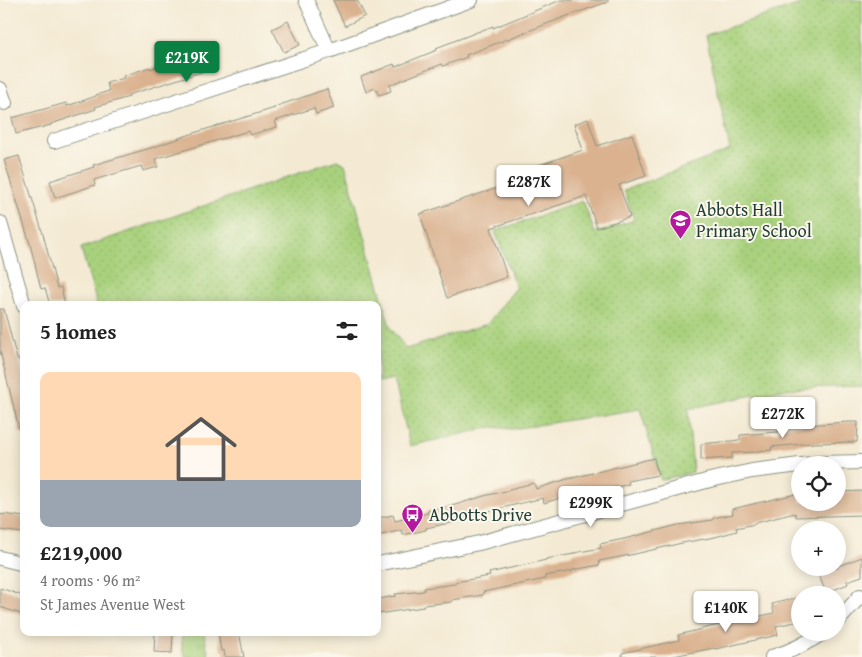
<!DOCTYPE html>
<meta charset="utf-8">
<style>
:root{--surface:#fff;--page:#f2f2f2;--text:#222;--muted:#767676;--line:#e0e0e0;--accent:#0b8043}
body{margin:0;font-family:"Gentium Book Plus",serif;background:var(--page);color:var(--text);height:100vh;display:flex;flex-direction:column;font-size:19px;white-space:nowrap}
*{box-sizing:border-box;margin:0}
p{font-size:16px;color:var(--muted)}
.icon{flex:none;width:28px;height:28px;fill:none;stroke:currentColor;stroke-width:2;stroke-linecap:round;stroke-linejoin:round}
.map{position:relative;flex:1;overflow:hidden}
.panel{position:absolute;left:20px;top:301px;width:361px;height:335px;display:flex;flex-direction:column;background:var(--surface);border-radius:10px;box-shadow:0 2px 12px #0003}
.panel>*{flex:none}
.fabs{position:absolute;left:791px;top:456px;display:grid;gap:10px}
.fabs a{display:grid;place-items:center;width:55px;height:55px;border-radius:50%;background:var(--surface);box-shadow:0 2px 12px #0003;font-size:25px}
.price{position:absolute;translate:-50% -42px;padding:0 11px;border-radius:5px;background:#fff;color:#222;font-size:16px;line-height:32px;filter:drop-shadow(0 1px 2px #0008)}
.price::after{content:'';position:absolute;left:50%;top:30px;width:15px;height:11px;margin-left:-8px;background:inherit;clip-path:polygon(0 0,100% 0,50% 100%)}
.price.selected{background:var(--accent);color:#fff}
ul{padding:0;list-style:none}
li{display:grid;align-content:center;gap:10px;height:265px;padding:0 20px}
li+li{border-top:1px solid var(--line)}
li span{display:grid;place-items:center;height:155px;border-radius:10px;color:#555}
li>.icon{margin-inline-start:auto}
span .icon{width:90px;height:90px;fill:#fffc;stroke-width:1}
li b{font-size:21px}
h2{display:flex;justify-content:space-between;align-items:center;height:60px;padding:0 20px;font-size:21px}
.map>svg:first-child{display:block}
</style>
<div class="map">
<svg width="862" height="657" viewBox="0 0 862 657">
<defs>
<pattern id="grass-tufts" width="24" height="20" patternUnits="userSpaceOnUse" patternTransform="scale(1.25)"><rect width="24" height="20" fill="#a9d17d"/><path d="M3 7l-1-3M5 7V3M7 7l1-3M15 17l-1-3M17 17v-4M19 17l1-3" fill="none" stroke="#91b46d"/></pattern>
<pattern id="park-dots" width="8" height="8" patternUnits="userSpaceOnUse" patternTransform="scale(1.25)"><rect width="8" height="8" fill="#a9d17d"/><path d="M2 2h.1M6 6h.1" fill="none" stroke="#91b46d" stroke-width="1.8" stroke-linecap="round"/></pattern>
</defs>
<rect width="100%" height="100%" fill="#fbf7ec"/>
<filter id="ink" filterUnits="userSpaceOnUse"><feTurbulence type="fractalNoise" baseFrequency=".02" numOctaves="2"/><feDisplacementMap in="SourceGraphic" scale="10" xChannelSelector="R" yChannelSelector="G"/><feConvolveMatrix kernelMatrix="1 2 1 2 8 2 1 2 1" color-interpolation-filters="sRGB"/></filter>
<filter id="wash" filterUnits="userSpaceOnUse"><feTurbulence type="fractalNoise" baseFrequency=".0096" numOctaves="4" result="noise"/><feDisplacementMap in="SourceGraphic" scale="20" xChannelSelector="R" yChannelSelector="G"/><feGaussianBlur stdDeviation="1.12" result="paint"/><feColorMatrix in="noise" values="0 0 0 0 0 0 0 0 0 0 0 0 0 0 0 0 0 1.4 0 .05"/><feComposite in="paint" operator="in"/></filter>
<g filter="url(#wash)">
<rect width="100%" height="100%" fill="#f4ead3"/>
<path fill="url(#grass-tufts)" stroke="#648758" d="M 182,633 L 204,633 L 209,657 L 185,657 L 182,649 Z"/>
<path fill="url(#park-dots)" stroke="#648758" d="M 813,0 L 862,0 L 862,387 L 857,386 L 782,389 L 688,409 L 693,472 L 661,480 L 640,409 L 512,429 L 492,427 L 410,446 L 394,379 L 378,382 L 378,305 L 97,305 L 81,248 L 337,160 L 345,164 L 390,327 L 406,349 L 487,324 L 516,288 L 495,231 L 583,201 L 595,233 L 634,220 L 624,190 L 730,150 L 706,35 Z"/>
<g id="blocks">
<path fill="#dab290" d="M 333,0 L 357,0 L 365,16 L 345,26 Z
M 561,0 L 608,0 L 608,2 L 570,15 L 466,55 L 467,57 L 443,66 L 442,64 L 389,85 L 391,91 L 379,95 L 375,88 L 366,92 L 361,77 L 394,64 L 395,67 L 437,50 L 436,48 L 493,26 L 493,28 Z
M 288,21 L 300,45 L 284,52 L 272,29 Z
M 211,51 L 217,67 L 128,95 L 129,97 L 95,107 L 96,109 L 51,124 L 51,125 L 16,134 L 12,118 L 66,103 L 67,106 L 79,102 L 96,96 L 96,95 L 109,91 L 107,83 L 124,78 L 123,76 L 150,67 L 150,69 L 197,53 L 198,56 Z
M 327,89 L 334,108 L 316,114 L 314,108 L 275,121 L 277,127 L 250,135 L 248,131 L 155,159 L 158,167 L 143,171 L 141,166 L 94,180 L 95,185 L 55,198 L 50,181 L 94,167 L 93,165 L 154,147 L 197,132 L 275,108 L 274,107 Z
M 588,119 L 597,146 L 632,134 L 646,176 L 619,185 L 630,217 L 597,228 L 586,196 L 491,228 L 507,277 L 447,298 L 420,214 L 503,186 L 504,177 L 583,150 L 574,124 Z
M 19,156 L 43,234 L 57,288 L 61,287 L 65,305 L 50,305 L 45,288 L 41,289 L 30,244 L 4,160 Z
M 0,309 L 4,309 L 17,359 L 19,359 L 24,379 L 24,433 L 20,433 L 0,351 Z
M 848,422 L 858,422 L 857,442 L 813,443 L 771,447 L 772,450 L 757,451 L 757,452 L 732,453 L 732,458 L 701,460 L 701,444 L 740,440 L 740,435 L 779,432 L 779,427 Z
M 654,458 L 658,475 L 628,481 L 629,484 L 604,490 L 603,488 L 574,496 L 574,494 L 544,503 L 543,498 L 481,513 L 454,522 L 426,528 L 426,530 L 403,535 L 402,530 L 378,536 L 378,518 L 393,515 L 395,521 L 428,513 L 427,511 L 455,505 L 484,496 L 510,490 L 509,489 L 534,483 L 536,489 L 564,480 Z
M 862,491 L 862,515 L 796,517 L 795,513 L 755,523 L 755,524 L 736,528 L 737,531 L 715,537 L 682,543 L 635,554 L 599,561 L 600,565 L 572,570 L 573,571 L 545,576 L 545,579 L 483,592 L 483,595 L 452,600 L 452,602 L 423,605 L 423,607 L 378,614 L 378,599 L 396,596 L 395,594 L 424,591 L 424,588 L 455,584 L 455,582 L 490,576 L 489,573 L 546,560 L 546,559 L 574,554 L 574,553 L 601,548 L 600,544 L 628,538 L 678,525 L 713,520 L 713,518 L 733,514 L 732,509 L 800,493 L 800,502 L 838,502 L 838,492 Z
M 0,514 L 4,515 L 4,514 L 24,517 L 22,533 L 0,530 Z
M 862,557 L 862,576 L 847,581 L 848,584 L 826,593 L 818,573 L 833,568 L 838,568 L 838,566 Z
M 0,588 L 24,596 L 24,615 L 0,607 Z
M 800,597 L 800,621 L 776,626 L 778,635 L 729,646 L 715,649 L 714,648 L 668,657 L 622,657 L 622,653 L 679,640 L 678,635 L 710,627 L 774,613 L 772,604 Z
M 155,632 L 173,632 L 172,653 L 154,652 Z
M 218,632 L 239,632 L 244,657 L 225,657 L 224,650 L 221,651 Z"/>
</g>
</g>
<g filter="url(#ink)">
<use href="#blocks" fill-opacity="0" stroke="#8a9484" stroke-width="1"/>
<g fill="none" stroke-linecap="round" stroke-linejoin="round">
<defs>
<path id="minor" d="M 306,0 L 329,51
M 0,89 L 5,103
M 54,141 L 329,51 L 471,0
M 0,223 L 24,306
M 802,465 L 820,463 L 862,462
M 0,558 L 24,564
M 378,564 L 479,543 L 710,480 L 752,471 L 800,465
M 838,621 L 860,596
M 772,657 C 792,651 806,644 824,632"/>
</defs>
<use href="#minor" stroke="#8a9484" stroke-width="16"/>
<use href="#minor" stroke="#fff" stroke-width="14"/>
</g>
</g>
<defs>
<symbol id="school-pin" viewBox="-11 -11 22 30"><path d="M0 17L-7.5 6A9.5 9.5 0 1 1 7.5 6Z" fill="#b5179e" stroke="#fbf7ec"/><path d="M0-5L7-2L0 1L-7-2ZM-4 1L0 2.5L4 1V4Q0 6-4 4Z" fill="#fff"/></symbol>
<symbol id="bus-pin" viewBox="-11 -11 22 30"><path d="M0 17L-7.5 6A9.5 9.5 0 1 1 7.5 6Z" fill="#b5179e" stroke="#fbf7ec"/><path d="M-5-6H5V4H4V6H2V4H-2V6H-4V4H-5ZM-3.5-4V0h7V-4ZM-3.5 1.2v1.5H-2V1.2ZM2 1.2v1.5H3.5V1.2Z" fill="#fff"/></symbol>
</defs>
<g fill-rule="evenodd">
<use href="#school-pin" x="668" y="208" width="25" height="34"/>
<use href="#bus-pin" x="400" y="502" width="25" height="34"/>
</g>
<g text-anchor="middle" stroke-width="4" stroke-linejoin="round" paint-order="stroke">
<g font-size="18" fill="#1f3d34" stroke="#fbf7ec" text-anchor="start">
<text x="696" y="216">Abbots Hall<tspan x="696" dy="21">Primary School</tspan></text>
<text x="429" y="521">Abbotts Drive</text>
</g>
</g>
</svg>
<div class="fabs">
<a><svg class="icon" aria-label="locate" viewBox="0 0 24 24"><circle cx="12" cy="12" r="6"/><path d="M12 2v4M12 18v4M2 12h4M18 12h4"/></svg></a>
<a>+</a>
<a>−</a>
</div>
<b class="price selected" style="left:187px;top:83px">£219K</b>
<b class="price" style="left:529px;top:207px">£287K</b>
<b class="price" style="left:783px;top:439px">£272K</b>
<b class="price" style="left:591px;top:528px">£299K</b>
<b class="price" style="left:726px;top:633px">£140K</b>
<section class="panel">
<h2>5 homes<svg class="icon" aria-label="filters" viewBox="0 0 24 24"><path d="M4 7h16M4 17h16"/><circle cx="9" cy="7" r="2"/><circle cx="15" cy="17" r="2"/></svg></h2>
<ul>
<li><span style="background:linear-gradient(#ffd9b3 70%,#9aa5b1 0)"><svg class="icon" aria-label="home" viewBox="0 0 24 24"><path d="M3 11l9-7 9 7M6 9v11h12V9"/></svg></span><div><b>£219,000</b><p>4 rooms · 96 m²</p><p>St James Avenue West</p></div></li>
</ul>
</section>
</div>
